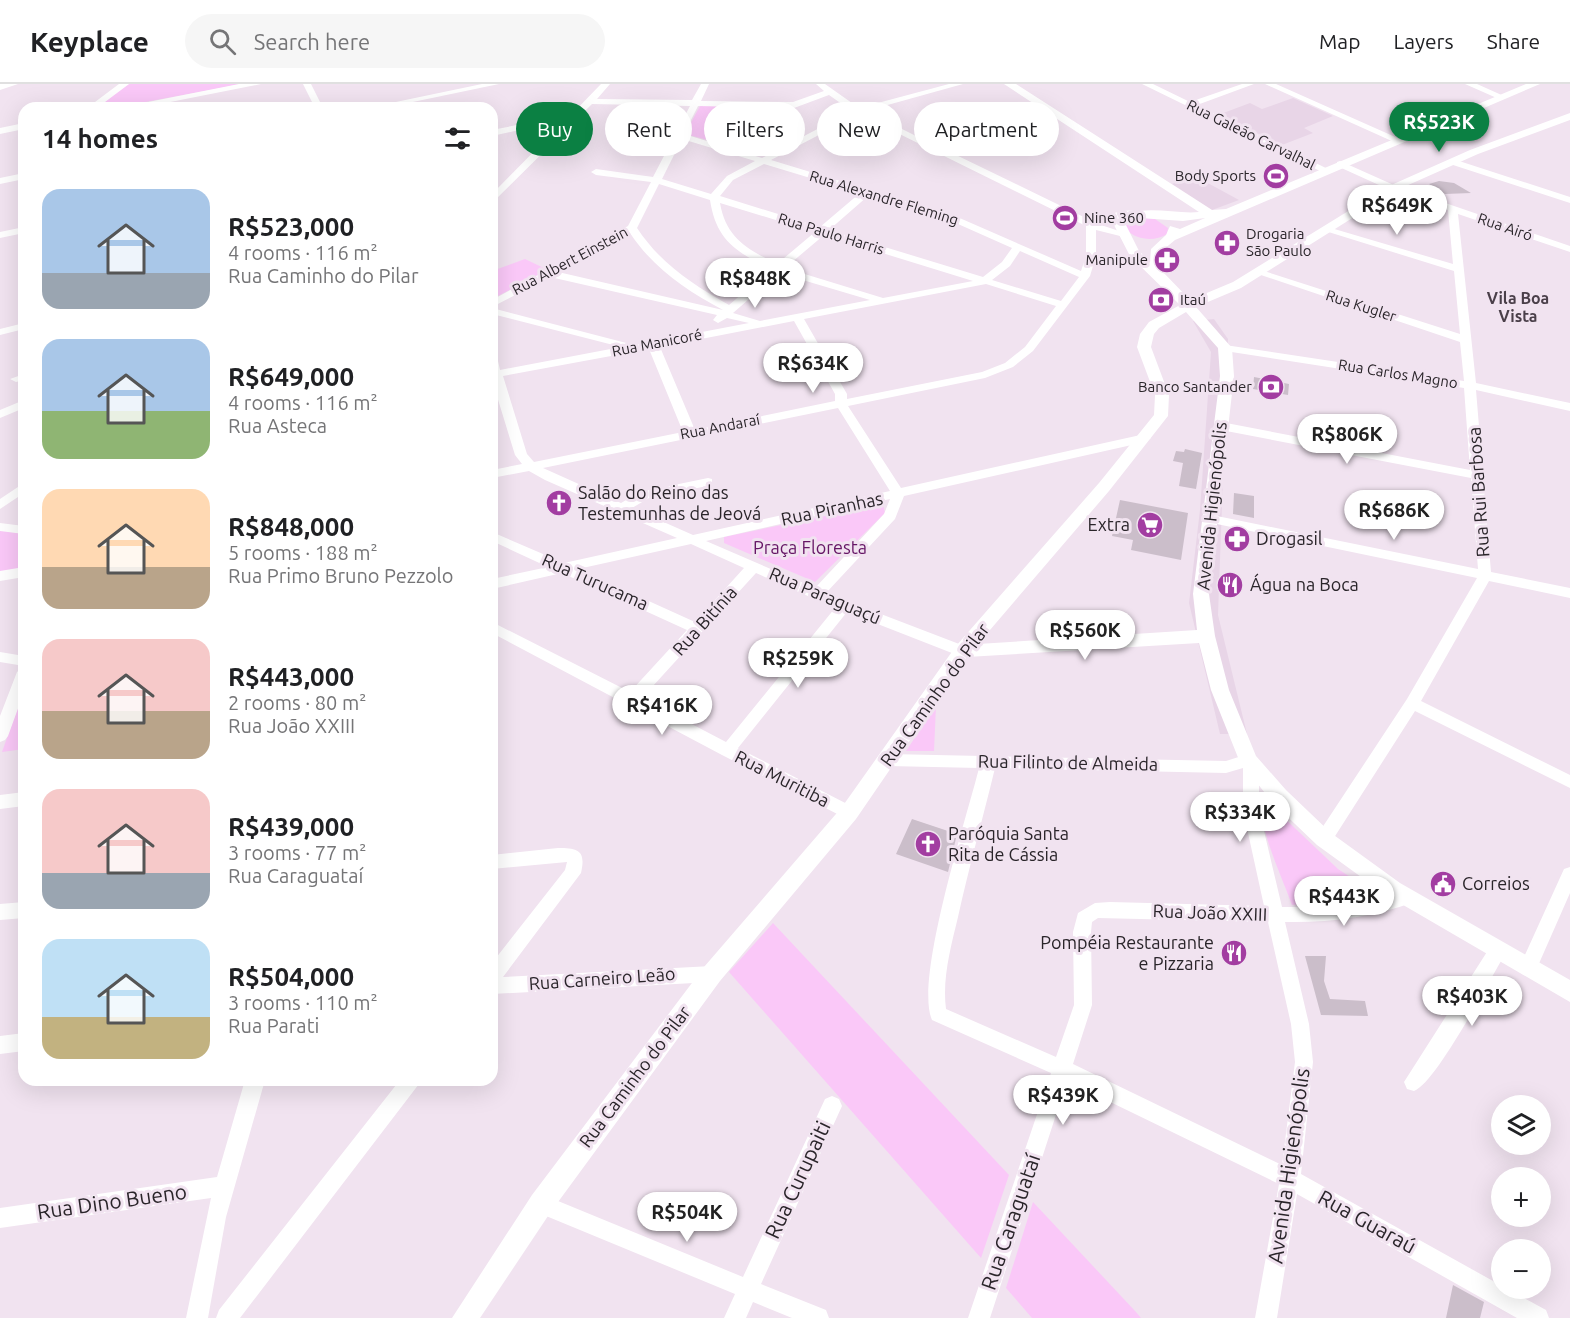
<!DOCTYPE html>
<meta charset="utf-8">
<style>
:root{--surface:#fff;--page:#f6f6f6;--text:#202124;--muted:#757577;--line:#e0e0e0;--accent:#0b8043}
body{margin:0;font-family:Ubuntu,sans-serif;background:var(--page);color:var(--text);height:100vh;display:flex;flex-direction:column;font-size:22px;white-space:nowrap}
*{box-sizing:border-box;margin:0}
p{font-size:20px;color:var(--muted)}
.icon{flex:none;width:33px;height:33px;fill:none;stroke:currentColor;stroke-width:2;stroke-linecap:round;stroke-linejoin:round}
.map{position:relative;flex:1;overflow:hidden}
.drawer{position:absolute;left:18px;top:18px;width:480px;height:984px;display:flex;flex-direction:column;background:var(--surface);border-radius:18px;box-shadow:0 6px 24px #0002}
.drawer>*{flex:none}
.top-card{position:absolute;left:516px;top:18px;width:570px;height:54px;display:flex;gap:12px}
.buttons{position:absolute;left:1491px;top:1011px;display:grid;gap:12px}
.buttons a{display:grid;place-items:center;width:60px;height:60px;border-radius:50%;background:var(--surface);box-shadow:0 6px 24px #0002;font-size:30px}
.price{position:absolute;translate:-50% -51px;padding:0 14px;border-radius:21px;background:#fff;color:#222;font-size:20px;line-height:39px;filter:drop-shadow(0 2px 3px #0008)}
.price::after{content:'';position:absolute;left:50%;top:36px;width:18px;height:14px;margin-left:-9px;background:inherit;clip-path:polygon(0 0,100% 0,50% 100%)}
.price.active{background:var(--accent);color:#fff}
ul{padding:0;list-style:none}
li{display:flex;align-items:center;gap:18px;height:150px;padding:0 24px}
li span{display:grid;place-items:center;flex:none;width:168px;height:120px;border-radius:18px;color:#555}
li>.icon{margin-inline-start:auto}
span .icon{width:72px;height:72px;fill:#fffc;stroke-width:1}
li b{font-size:26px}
h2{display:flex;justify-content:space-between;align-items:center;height:72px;padding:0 24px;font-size:26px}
.tag{padding:0 21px;border-radius:27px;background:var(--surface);box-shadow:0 6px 24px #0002;font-size:21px;line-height:54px}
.tag.active{background:var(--accent);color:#fff}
header{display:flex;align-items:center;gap:36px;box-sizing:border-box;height:84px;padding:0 30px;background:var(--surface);border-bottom:2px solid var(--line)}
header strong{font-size:28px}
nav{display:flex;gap:33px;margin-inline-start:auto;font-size:21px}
.search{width:420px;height:54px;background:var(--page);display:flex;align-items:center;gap:15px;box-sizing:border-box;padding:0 21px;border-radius:33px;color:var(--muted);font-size:22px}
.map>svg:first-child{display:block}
</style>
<header>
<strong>Keyplace</strong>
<div class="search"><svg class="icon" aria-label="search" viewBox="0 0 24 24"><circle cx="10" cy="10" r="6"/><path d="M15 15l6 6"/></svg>Search here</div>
<nav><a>Map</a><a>Layers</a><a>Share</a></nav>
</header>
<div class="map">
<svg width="1570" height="1234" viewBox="0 0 1570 1234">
<rect width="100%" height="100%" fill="#f1e3f0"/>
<path fill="#e8d5e7" d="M 1293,14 L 1333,32 L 1304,44 L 1313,49 L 1282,61 L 1218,31 L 1250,19 L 1262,25 Z
M 1193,91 L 1239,116 L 1212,126 L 1172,100 Z
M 1214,235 L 1228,255 L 1218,531 L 1247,650 L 1220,650 L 1189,519 L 1200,426 L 1211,268 L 1193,237 Z"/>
<path fill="#fac8f8" d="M 129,0 L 242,0 L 113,24 L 94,24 Z
M 701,20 L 784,22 L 795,26 L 723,60 L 685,50 Z
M 1138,133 L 1155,135 L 1168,144 L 1167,150 C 1154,158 1138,156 1126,146 L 1125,140 Z
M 525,175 L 548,186 L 492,215 L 492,187 Z
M 883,420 L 885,429 L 815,498 L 724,459 L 724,453 Z
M 0,446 L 24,450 L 24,485 L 0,489 Z
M 24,606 L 24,665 L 2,668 Z
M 936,622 L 934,667 L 906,667 Z
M 1261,712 L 1338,785 L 1376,810 L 1292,821 C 1281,790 1258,744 1261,712 Z
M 773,839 L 1009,1091 L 981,1174 L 729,888 Z
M 1033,1118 L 1136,1228 L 1141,1234 L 1032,1234 L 1006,1204 Z"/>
<path fill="#cbbeca" d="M 1439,97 L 1454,99 L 1471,109 L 1445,110 L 1429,100 Z
M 1254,293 L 1289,300 L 1288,311 L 1253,305 Z
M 1185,365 L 1202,369 L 1196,405 L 1179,402 L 1183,379 L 1173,377 L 1176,367 L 1184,368 Z
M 1234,409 L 1254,412 L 1254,434 L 1233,430 Z
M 1120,416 L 1188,429 L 1181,476 L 1131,466 L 1133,456 L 1112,452 Z
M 912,735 L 957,750 L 948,788 L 896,770 Z
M 1305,872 L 1326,872 L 1324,897 L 1330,915 L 1365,917 L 1368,932 L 1321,931 Z
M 1453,1201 L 1484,1218 L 1480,1234 L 1446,1234 Z"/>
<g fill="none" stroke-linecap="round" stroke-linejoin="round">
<path fill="#fff" fill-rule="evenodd" d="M 0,0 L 18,0 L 0,6 Z
M 119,0 L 129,0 L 97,24 L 87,24 Z
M 303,0 L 311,0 L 323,24 L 315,24 Z
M 482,0 L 499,0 L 384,24 L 367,24 Z
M 601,0 L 610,0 L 597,15 L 692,16 L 701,0 L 709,0 L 701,17 L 793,18 L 824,7 L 816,0 L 825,0 L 859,24 L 949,0 L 963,0 L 866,27 L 944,66 L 993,49 L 971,31 L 978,29 L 1004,50 L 952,69 L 1092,137 C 1105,132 1131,121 1144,130 L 1139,133 L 1115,135 L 1101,141 L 1128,150 L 1128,154 L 1096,146 L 1096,172 L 1090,192 L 1033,267 L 1013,283 L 985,294 L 848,322 L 901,404 L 1145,350 L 1151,354 L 1145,358 L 904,412 L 895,435 L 826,509 L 967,563 L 969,567 L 967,571 L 957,571 L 847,528 L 738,664 L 855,724 L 857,729 L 855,734 L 849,736 L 722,671 L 492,549 L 492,538 L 630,608 L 687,546 L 562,489 L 492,505 L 492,495 L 548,483 L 492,457 L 492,448 L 564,479 L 677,454 L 545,396 L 529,387 L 492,394 L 492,386 L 522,380 L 515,371 L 492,296 L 492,274 L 498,277 L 500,286 L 621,263 L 492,230 L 492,224 L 634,261 L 749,239 L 727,234 L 718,239 L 713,236 L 717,231 L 550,193 L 492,223 L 492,216 L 628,142 L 651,98 L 596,91 L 591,88 L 596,85 L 653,93 L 690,22 L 592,20 L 492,119 L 492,110 L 565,36 L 492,52 L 492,46 L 572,30 ZM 829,11 L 852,27 L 762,74 L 684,50 L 698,22 L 794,24 ZM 859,30 L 1086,142 L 1086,172 L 1081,187 L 955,132 L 771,76 ZM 682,55 L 755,77 L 727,92 L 711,110 L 662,95 ZM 764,80 L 860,109 L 820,143 L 720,112 L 733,96 ZM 659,100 L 710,116 C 716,156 736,168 771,185 L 729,221 C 692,200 661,180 637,144 ZM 868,112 L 949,136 L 1012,164 L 1002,178 L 983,193 L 829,146 ZM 720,119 L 815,148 L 777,180 C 747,165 726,154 720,119 ZM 630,149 C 654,185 686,206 723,226 L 558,188 ZM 824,151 L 973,197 L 883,214 L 785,184 ZM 1020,167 L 1079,193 L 1061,217 L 992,196 L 1010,182 ZM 779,189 L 870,216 L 760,237 L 733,229 ZM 986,200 L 1056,222 L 1025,263 L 1005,279 L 982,288 L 847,315 L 847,310 L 804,235 ZM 794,237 L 835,310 L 835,317 L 695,346 L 660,263 ZM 649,265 L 683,348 L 534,378 L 527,370 L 503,292 ZM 838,324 L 890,407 L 693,451 L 632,424 L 649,414 L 712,401 L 712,395 L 708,394 L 640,408 L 621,419 L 543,384 ZM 890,415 L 884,430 L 815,504 L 706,457 ZM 691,460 L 744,484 L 695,538 L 578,485 ZM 756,489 L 835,524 L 726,658 L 642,614 Z
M 1142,0 L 1153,0 L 1190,18 L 1242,0 L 1254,0 L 1197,21 L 1330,86 L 1322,88 Z
M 1265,0 L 1276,0 L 1402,56 L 1394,58 Z
M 1465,0 L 1477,0 L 1506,13 L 1499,15 Z
M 1450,76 L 1456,76 L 1570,113 L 1570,119 L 1450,80 Z
M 1340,77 L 1396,102 L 1570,162 L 1570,168 L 1458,130 L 1476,299 L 1570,319 L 1570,327 L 1476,306 L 1491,488 L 1570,504 L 1570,514 L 1489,497 L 1421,617 L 1570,691 L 1570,704 L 1415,627 L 1330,760 L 1324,762 L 1318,760 L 1316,755 L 1318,750 L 1407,615 L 1477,494 L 1212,439 L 1205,435 L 1212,431 L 1478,485 L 1471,394 L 1221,346 L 1215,342 L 1221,338 L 1470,386 L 1464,304 L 1225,267 L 1219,264 L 1225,261 L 1464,297 L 1460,258 L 1252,188 L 1261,186 L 1460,250 L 1454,187 L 1322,146 L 1331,144 L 1453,180 L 1448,126 L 1390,106 L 1337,82 L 1337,78 Z
M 24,89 L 24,95 L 0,100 L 0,94 Z
M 24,143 L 24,149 L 0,154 L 0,148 Z
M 24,239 L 24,245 L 0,251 L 0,245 Z
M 24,290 L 24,296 L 16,298 L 10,295 Z
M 24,316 L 24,324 L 0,334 L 0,326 Z
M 24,399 L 24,409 L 0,425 L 0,415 Z
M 0,439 L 24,442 L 24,450 L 0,447 Z
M 24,483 L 24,493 L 0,497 L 0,487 Z
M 0,568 L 24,572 L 24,582 L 0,578 Z
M 24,582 L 24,608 L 8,652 L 5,656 L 0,658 L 0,632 L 17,588 Z
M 888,670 L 1226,677 L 1248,670 L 1254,672 L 1259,682 L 1259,726 L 1282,823 C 1322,824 1370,819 1408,806 L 1414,808 L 1417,813 L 1414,818 C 1375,833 1327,839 1285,838 L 1309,940 L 1313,978 L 1301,1090 L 1502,1202 L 1502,1204 L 1506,1204 L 1546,1226 L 1549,1234 L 1517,1234 L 1297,1110 L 1277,1234 L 1255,1234 L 1279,1100 L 1067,997 L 990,1234 L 968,1234 L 1051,989 L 932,936 C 914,896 967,733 979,684 L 888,682 L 882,680 L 880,676 L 882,672 ZM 995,684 L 1226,689 L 1243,684 L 1243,726 L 1264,822 L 1110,818 L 1095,819 L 1078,829 L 1073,848 L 1074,921 L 1056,973 L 946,925 C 942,895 951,862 958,833 C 969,783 983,734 995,684 ZM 1098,834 L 1268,838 L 1291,940 L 1295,978 L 1282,1081 L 1073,980 L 1092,921 L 1091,848 L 1092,838 Z
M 24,708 L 24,722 L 0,725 L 0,711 Z
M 558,764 C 579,764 586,767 581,789 L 503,893 L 712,882 L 718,884 L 721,890 L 718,896 L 712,898 L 492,910 L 492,879 L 565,786 L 567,778 L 492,785 L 492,771 Z
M 1570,783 L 1570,809 L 1537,884 L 1534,890 L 1528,892 L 1522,890 L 1519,884 L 1564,785 Z
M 24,818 L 24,834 L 0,836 L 0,820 Z
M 1498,858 L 1504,860 L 1507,866 L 1504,872 C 1489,897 1436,999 1414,1007 L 1407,1005 L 1404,998 L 1492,860 Z
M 24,949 L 24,967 L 0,970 L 0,952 Z
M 245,996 L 265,996 L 226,1133 L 208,1234 L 186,1234 L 211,1114 L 0,1144 L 0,1124 L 217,1093 Z
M 400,996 L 422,996 L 240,1234 L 216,1234 L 219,1226 Z
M 832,1012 L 839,1015 L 842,1022 L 761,1200 L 826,1226 L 829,1234 L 792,1234 L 753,1218 L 746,1234 L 724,1234 L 735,1210 L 534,1127 L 531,1120 L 534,1113 L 541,1110 L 743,1193 L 825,1015 Z"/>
<path fill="#fff" fill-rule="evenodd" d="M 239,0 L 261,0 L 140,24 L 118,24 Z
M 1004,0 L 1016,0 L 1212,126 L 1226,125 L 1526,0 L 1540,0 L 1175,156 L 1163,166 L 1162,187 L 1190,216 L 1233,198 L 1389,102 L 1470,66 L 1570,29 L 1570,36 L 1478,70 L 1397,106 L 1241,204 L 1196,223 L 1232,264 L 1234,292 L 1209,510 L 1215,552 L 1229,606 L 1256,672 L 1286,706 L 1331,749 L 1400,799 L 1570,896 L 1570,918 L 1386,811 L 1317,761 L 1272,718 L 1239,676 L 1211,606 L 1199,559 L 967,573 L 856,735 L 720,897 L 550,1129 L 480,1234 L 452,1234 L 532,1111 L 704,883 L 842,723 L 956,562 L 1099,399 L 1154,331 L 1155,311 L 1137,263 L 1140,250 L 1149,238 L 1180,221 L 1130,172 L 1114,141 C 1131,116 1173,131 1199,128 ZM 1140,134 L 1183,137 L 1205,134 L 1180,145 L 1170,142 L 1166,151 L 1151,165 L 1150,177 L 1139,167 L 1126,141 ZM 1186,228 L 1218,264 L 1220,292 L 1193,510 L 1197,546 L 978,560 L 1109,407 L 1168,332 L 1169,311 L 1151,263 L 1154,250 L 1159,244 Z
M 24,39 L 24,45 L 0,50 L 0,44 Z"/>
</g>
<defs>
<symbol id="stadium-disc" viewBox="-11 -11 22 22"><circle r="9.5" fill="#a23da1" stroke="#f1e3f0"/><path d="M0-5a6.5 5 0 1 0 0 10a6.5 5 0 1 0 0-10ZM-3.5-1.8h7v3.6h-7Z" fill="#fff"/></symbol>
<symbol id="pharmacy-disc" viewBox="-11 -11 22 22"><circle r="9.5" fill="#a23da1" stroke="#f1e3f0"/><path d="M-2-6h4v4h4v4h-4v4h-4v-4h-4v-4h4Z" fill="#fff"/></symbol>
<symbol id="bank-disc" viewBox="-11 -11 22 22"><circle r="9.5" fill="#a23da1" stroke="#f1e3f0"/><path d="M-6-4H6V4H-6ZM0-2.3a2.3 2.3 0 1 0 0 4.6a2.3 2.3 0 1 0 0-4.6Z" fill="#fff"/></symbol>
<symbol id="church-disc" viewBox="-11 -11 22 22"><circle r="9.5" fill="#a23da1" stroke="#f1e3f0"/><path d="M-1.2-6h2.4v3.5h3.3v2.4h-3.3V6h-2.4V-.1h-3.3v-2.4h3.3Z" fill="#fff"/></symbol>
<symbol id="supermarket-disc" viewBox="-11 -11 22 22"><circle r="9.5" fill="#a23da1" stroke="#f1e3f0"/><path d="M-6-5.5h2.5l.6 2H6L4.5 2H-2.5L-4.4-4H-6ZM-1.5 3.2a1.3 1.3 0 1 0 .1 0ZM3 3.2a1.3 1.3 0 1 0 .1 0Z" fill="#fff"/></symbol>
<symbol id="restaurant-disc" viewBox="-11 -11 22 22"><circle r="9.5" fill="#a23da1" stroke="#f1e3f0"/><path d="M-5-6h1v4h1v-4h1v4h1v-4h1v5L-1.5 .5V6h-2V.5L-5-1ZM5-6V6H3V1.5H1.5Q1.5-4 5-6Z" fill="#fff"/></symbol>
<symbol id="civic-disc" viewBox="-11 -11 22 22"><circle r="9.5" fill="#a23da1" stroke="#f1e3f0"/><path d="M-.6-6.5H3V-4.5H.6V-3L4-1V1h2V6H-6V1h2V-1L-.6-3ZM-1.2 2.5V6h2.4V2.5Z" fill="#fff"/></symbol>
</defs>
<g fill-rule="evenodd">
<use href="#stadium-disc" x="1261" y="77" width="30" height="30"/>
<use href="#stadium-disc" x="1050" y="119" width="30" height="30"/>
<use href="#pharmacy-disc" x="1212" y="144" width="30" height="30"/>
<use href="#pharmacy-disc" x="1152" y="161" width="30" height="30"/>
<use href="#bank-disc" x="1146" y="201" width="30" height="30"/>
<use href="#bank-disc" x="1256" y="288" width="30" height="30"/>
<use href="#church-disc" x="544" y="404" width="30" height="30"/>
<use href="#supermarket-disc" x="1135" y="426" width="30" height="30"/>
<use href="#pharmacy-disc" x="1222" y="440" width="30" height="30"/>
<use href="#restaurant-disc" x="1215" y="486" width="30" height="30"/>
<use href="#church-disc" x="913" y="745" width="30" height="30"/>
<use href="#civic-disc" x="1428" y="785" width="30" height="30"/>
<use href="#restaurant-disc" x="1219" y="854" width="30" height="30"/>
</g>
<g text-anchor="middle" stroke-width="6" stroke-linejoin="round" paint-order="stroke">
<g font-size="15" fill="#2a252a" stroke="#f1e3f0">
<text transform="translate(1251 51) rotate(26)" y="5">Rua Galeão Carvalhal</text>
<text transform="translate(884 114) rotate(17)" y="5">Rua Alexandre Fleming</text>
<text transform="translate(1505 143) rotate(19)" y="5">Rua Airó</text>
<text transform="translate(831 150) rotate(17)" y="5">Rua Paulo Harris</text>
<text transform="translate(570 177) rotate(-28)" y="5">Rua Albert Einstein</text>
<text transform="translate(1361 222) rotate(18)" y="5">Rua Kugler</text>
<text transform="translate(657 259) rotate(-11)" y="5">Rua Manicoré</text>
<text transform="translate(1398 290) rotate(9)" y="5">Rua Carlos Magno</text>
<text transform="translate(720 343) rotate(-11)" y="5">Rua Andaraí</text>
</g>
<g font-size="15" fill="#2a252a" stroke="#f1e3f0" text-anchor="end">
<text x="1256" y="97">Body Sports</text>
<text x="1084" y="139" text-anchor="start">Nine 360</text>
<text x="1246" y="155" text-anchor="start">Drogaria<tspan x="1246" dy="17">São Paulo</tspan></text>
<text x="1148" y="181">Manipule</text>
<text x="1180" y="221" text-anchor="start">Itaú</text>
<text x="1252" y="308">Banco Santander</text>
</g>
<g font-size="16" font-weight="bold" fill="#4a3f49" stroke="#f1e3f0">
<text x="1518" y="220">Vila Boa<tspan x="1518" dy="18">Vista</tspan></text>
</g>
<g font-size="18" fill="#2a252a" stroke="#f1e3f0">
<text transform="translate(1479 408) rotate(-94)" y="6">Rua Rui Barbosa</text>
<text transform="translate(1212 422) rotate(-84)" y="6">Avenida Higienópolis</text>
<text transform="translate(832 425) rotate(-12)" y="6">Rua Piranhas</text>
<text transform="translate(595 498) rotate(24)" y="6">Rua Turucama</text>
<text transform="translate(825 512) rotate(23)" y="6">Rua Paraguaçú</text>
<text transform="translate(705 537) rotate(-48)" y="6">Rua Bitínia</text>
<text transform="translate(935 611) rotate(-54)" y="6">Rua Caminho do Pilar</text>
<text transform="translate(1068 679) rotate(1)" y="6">Rua Filinto de Almeida</text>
<text transform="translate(782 695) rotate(27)" y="6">Rua Muritiba</text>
<text transform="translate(1210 829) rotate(2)" y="6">Rua João XXIII</text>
<text transform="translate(602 895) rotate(-4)" y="6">Rua Carneiro Leão</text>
<text transform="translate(635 993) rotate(-53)" y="6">Rua Caminho do Pilar</text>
</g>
<g font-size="18" fill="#2a252a" stroke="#f1e3f0" text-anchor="start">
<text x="578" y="415">Salão do Reino das<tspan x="578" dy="21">Testemunhas de Jeová</tspan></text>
<text x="1130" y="447" text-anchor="end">Extra</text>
<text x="1256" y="461">Drogasil</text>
<text x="1250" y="507">Água na Boca</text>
<text x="948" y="756">Paróquia Santa<tspan x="948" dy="21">Rita de Cássia</tspan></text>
<text x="1462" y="806">Correios</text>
<text x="1214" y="865" text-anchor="end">Pompéia Restaurante<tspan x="1214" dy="21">e Pizzaria</tspan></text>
</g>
<g font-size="18" fill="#661666" stroke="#f1e3f0">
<text x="810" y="470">Praça Floresta</text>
</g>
<g font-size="21" fill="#2a252a" stroke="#f1e3f0">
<text transform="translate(1289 1082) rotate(-82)" y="7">Avenida Higienópolis</text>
<text transform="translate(798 1096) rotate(-65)" y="7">Rua Curupaiti</text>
<text transform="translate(112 1118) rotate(-8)" y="7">Rua Dino Bueno</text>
<text transform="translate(1011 1138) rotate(-71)" y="7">Rua Caraguataí</text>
<text transform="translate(1367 1138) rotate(29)" y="7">Rua Guaraú</text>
</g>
</g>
</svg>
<div class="buttons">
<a><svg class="icon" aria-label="layers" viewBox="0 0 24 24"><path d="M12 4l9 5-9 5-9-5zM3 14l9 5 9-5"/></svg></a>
<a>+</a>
<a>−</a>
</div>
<b class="price active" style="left:1439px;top:69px">R$523K</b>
<b class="price" style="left:1397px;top:152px">R$649K</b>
<b class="price" style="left:755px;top:225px">R$848K</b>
<b class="price" style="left:813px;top:310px">R$634K</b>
<b class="price" style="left:1347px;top:381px">R$806K</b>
<b class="price" style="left:1394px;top:457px">R$686K</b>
<b class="price" style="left:1085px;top:577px">R$560K</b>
<b class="price" style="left:798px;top:605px">R$259K</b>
<b class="price" style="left:662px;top:652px">R$416K</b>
<b class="price" style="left:1240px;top:759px">R$334K</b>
<b class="price" style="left:1344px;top:843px">R$443K</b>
<b class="price" style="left:1472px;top:943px">R$403K</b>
<b class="price" style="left:1063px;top:1042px">R$439K</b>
<b class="price" style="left:687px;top:1159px">R$504K</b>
<div class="top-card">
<a class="tag active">Buy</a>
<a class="tag">Rent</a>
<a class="tag">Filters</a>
<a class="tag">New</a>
<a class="tag">Apartment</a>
</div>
<section class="drawer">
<h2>14 homes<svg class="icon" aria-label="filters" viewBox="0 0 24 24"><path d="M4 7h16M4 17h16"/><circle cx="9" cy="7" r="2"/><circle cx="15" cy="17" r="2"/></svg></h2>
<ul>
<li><span style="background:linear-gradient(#a9c7e8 70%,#9aa5b1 0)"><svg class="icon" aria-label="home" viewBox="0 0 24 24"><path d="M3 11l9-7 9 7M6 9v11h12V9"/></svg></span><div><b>R$523,000</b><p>4 rooms · 116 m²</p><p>Rua Caminho do Pilar</p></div></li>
<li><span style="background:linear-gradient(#a9c7e8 60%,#8fb573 0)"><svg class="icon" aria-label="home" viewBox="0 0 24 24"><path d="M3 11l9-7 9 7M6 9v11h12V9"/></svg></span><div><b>R$649,000</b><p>4 rooms · 116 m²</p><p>Rua Asteca</p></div></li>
<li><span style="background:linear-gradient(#ffd9b3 65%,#b9a48a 0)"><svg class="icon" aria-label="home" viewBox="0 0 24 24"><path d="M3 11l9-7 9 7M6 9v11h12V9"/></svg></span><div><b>R$848,000</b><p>5 rooms · 188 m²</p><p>Rua Primo Bruno Pezzolo</p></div></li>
<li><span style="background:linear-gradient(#f6c9c9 60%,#b9a48a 0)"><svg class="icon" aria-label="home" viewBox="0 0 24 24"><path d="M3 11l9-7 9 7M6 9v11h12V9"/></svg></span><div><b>R$443,000</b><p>2 rooms · 80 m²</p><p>Rua João XXIII</p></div></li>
<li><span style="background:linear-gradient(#f6c9c9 70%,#9aa5b1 0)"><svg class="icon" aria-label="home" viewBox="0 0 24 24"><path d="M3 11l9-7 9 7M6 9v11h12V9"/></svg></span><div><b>R$439,000</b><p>3 rooms · 77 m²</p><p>Rua Caraguataí</p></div></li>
<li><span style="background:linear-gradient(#bfe0f5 65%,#c2b280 0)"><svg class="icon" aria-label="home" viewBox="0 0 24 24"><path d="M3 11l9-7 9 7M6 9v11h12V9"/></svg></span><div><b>R$504,000</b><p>3 rooms · 110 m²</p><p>Rua Parati</p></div></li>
</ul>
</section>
</div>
